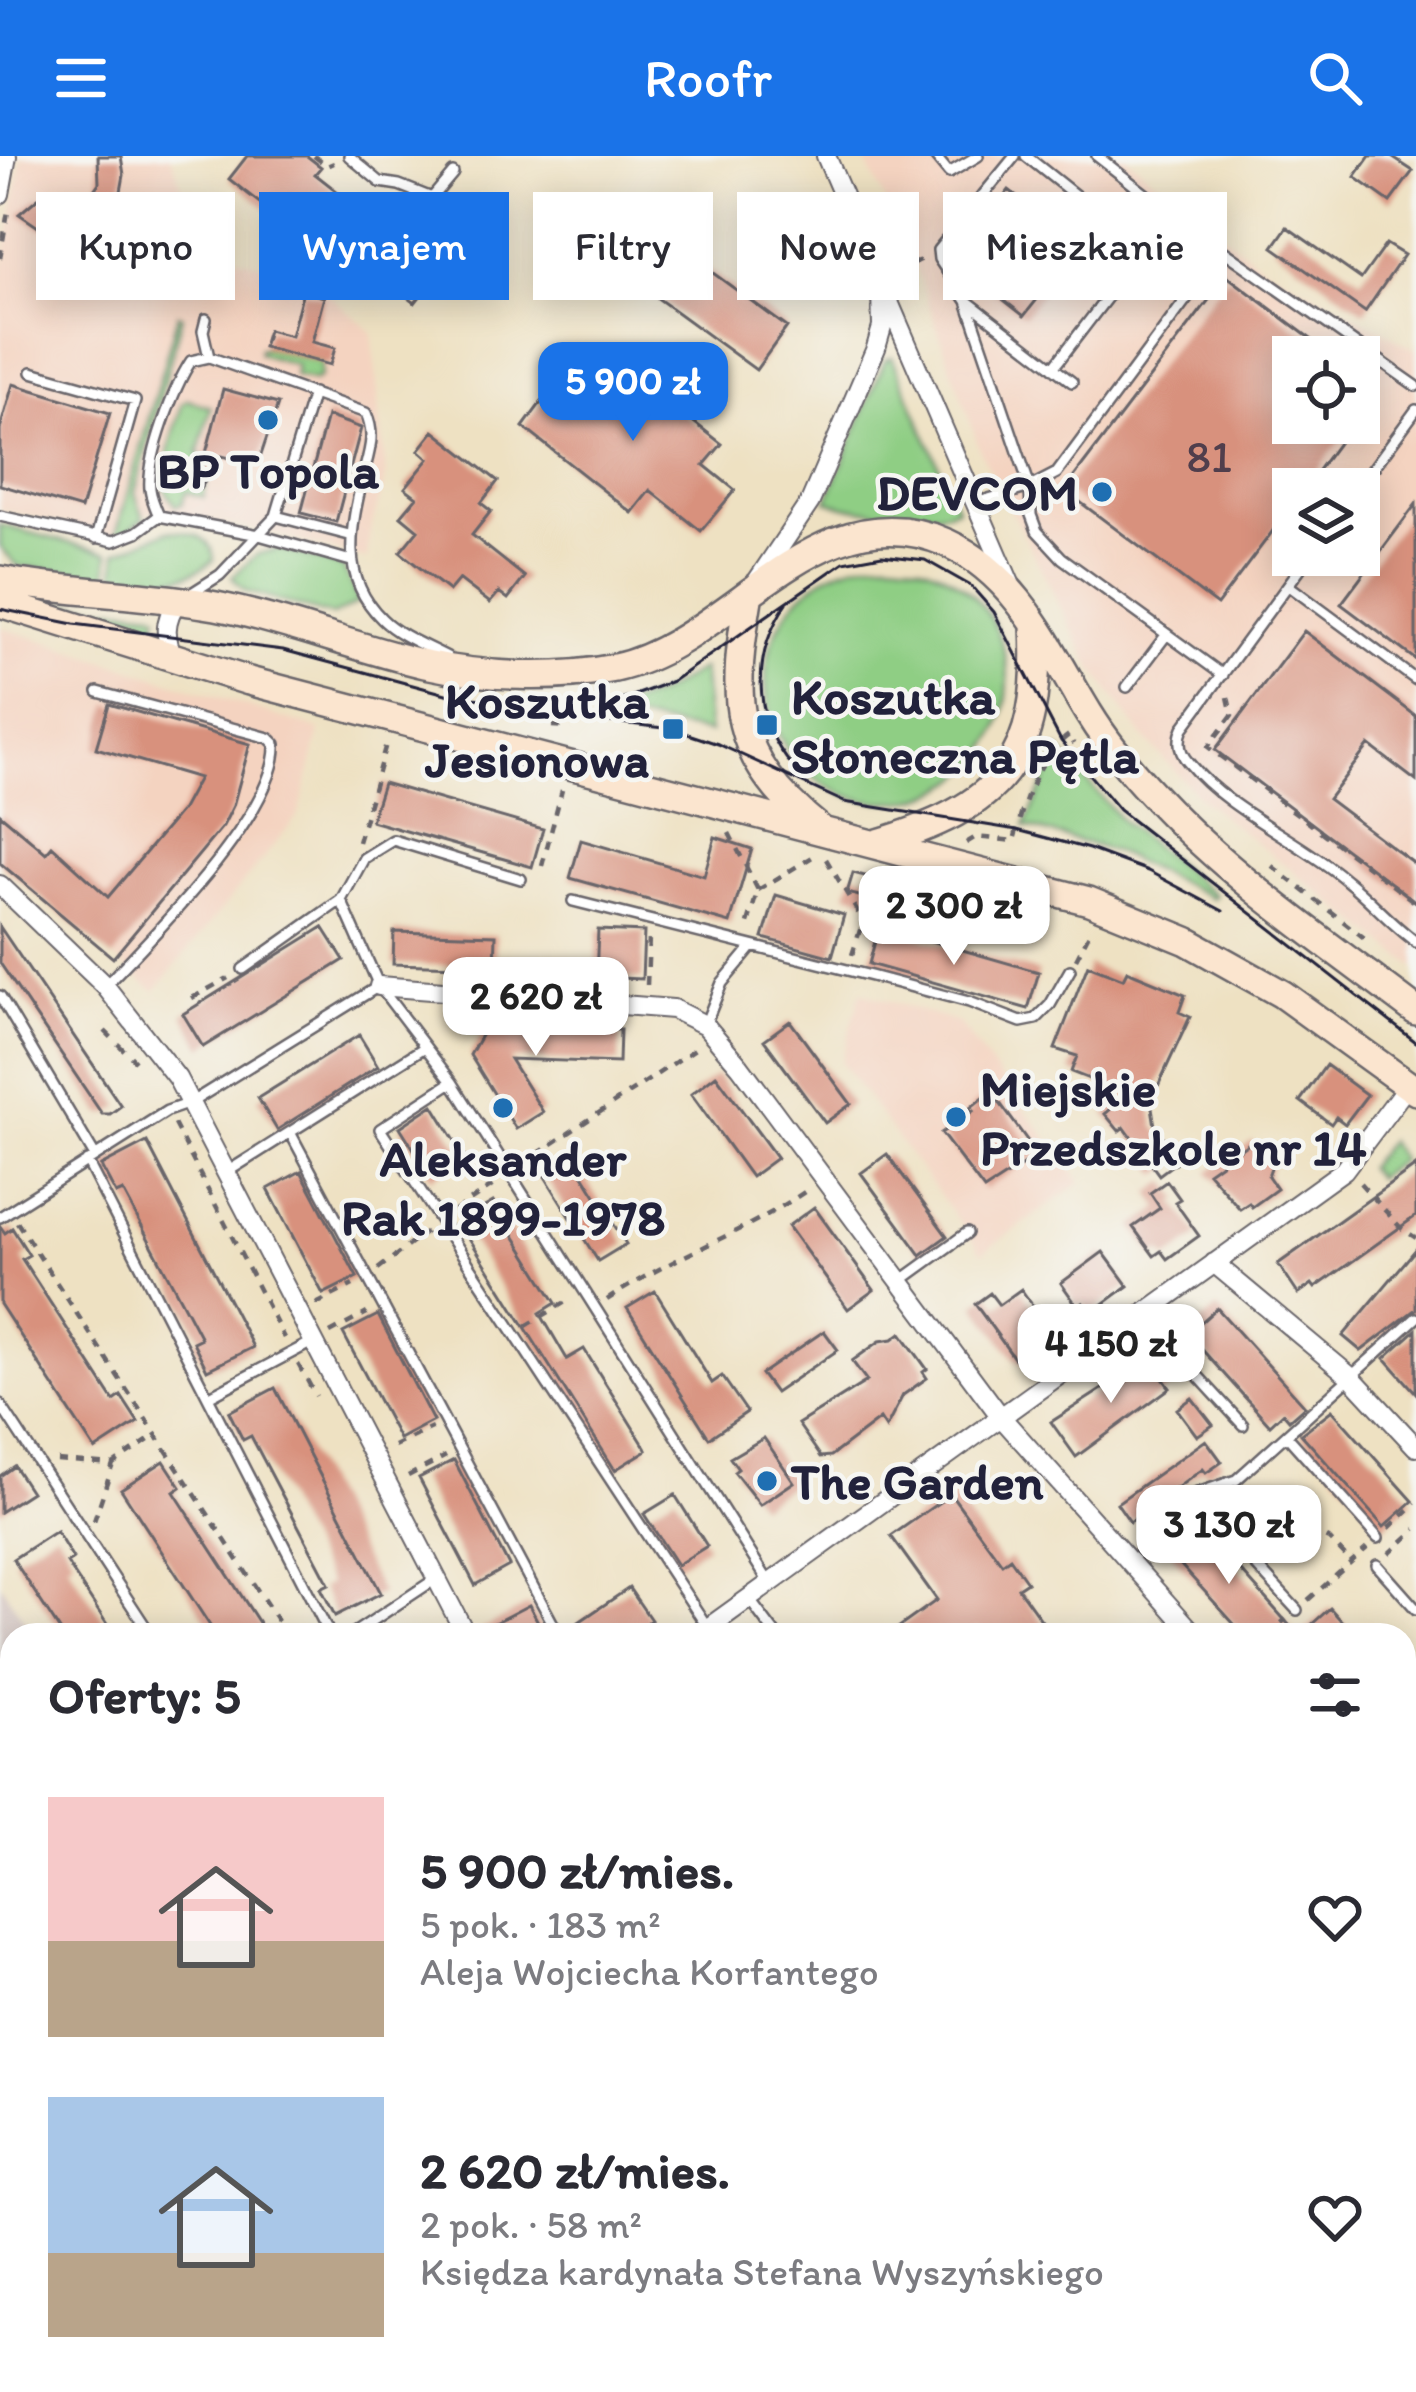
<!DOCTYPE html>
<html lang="pl">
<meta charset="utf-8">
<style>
:root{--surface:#fff;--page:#f2f2f3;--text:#2b2b33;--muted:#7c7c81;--accent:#1a73e8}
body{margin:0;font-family:Itim,sans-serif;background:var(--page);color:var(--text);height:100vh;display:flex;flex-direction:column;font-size:45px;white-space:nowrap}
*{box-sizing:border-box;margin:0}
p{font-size:39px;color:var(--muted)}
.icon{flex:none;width:66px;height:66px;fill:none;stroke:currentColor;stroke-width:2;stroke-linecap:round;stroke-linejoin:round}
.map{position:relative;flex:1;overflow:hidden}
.panel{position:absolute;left:0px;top:1467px;width:1416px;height:771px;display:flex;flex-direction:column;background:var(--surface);border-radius:36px 36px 0 0;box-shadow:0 6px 30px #0003}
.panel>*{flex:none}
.guide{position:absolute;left:36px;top:36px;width:1344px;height:108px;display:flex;gap:24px}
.fabs{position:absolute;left:1272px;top:180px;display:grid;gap:24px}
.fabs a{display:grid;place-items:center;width:108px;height:108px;border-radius:0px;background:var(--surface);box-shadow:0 6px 30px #0003;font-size:60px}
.price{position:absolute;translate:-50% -102px;padding:0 27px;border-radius:24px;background:#fff;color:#222;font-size:39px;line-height:78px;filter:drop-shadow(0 3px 6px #0008)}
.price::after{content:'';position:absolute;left:50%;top:72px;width:36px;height:27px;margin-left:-18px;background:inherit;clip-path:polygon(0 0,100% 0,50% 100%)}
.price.selected{background:var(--accent);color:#fff}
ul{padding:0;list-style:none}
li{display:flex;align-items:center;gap:36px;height:300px;padding:0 48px}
li span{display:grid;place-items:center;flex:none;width:336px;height:240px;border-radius:0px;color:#555}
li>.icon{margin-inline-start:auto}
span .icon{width:144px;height:144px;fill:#fffc;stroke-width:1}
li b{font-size:51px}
h2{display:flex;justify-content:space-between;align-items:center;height:144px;padding:0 48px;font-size:51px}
.chip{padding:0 42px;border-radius:0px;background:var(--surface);box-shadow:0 6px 30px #0003;font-size:42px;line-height:108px}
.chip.selected{background:var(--accent);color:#fff}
header{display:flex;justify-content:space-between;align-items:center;height:156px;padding:0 48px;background:var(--accent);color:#fff;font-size:54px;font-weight:600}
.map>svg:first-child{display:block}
</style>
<header><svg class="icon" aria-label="menu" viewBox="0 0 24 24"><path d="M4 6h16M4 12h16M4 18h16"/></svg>Roofr<svg class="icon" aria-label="search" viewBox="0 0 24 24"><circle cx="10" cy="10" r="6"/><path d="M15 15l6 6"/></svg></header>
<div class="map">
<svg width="1416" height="2236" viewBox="0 0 1416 2236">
<rect width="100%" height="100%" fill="#f6f6f2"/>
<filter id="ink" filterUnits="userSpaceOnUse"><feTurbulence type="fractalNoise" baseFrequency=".00833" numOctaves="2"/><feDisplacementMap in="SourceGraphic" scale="24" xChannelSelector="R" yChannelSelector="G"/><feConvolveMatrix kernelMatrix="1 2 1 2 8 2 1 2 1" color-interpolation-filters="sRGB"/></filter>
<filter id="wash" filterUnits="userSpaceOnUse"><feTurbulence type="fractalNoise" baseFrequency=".004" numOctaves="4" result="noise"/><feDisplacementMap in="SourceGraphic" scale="48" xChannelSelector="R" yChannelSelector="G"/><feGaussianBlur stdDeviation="2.7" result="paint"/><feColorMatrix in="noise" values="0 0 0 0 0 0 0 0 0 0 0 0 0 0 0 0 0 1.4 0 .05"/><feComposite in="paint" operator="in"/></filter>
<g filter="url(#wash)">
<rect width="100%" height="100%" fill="#eee1c2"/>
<path fill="#f4d3c0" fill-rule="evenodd" d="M 22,0 L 171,0 L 202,90 L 313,125 L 372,176 L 386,321 L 369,379 L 367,403 L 253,373 L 151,355 L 125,372 L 178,158 L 115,380 L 0,353 L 0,129 Z
M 863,0 L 1125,0 L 1257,106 L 1416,194 L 1416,812 L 1201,643 L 1143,581 L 1093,513 L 981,297 L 911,97 ZM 1293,201 L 1359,201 L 1359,267 L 1293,267 ZM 1293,333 L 1359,333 L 1359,399 L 1293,399 Z
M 0,471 L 320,574 L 299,658 L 155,835 L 0,709 Z
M 861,836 L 958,867 L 1081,1026 L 982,1097 L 841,906 Z"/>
<path fill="#d0c0bc" d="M 0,1427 L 34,1479 L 12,1479 L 12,1787 L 0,1770 Z
M 0,1794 L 12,1814 L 11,1936 L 0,1914 Z
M 179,2226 L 296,2226 L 302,2236 L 186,2236 Z"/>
<path fill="#8fce84" stroke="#587860" stroke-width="3" d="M 178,158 L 182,160 L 135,337 L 144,362 L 114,385 Z
M 265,191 L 321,206 L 320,221 L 314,225 L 294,220 L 296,209 L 259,198 L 259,193 Z
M 892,201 L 957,352 C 927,363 859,356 827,345 L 885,204 Z
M 188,244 L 211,251 L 198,299 L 211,303 L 204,341 L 186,336 L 182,348 L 176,350 L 160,326 L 182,248 Z
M 0,369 L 109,397 L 107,420 L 18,410 L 0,391 Z
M 168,375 C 189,375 213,380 214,404 C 183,428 153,426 115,420 L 117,396 Z
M 279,393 L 343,411 L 358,446 L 333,460 L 245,435 L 232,421 L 258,398 Z
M766 525a121 121 0 1 1 242 0a121 121 0 1 1-242 0Z
M 69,448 L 154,456 L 158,459 L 154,471 L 147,471 L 68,454 Z
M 702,513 L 709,577 L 602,557 L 658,539 Z
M 1059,593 L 1122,665 L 1215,739 L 1213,742 L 1113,695 L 1025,670 Z
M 1388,985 L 1401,1004 L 1376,1022 L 1367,1012 Z"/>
<path fill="#73b172" stroke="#4a6a56" stroke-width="3" d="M 12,2085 L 12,2226 L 179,2226 L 186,2236 L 0,2236 L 0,2089 Z"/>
<g id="blocks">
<path fill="#d8917d" d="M 98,0 L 121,0 L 124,19 L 120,41 L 97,68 L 78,76 L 58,77 L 38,71 L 19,58 L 38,42 L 58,52 L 74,51 L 86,45 L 99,27 Z
M 247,0 L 307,0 L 321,11 L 315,18 L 352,47 L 355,45 L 370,57 L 375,52 L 456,114 L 438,137 L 429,129 L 415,147 L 396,132 L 393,136 L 324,84 L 317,92 L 229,23 Z
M 1370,0 L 1390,0 L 1413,15 L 1390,46 L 1355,21 Z
M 1009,34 L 1080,89 L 1024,160 L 954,105 Z
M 1287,71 L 1361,123 L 1386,88 L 1404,99 L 1365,156 L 1273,91 Z
M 654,74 L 787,171 L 756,214 L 623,117 Z
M 1227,120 L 1335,201 L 1293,201 L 1293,267 L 1353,267 L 1304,333 L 1293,333 L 1293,348 L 1217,449 L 1064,334 Z
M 303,135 L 324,141 L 312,186 L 335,192 L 330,209 L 263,191 L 268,174 L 291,180 Z
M 609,200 L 722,288 L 704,309 L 735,334 L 701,375 L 650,334 L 632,357 L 523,271 L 548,237 L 560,246 L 582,217 L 591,224 Z
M 13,228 L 110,257 L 81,353 L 0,329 L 0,273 Z
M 223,233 L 278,248 L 261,299 L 248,307 L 222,300 L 200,333 L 197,331 Z
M 327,260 L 361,272 L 336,366 L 301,357 Z
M 434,275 L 498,325 L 481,347 L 491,355 L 472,379 L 525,421 L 508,443 L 499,436 L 490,447 L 459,423 L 449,435 L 400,396 L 418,374 L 401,360 L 417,341 L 405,332 L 429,303 L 419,294 Z
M 1416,348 L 1416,504 L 1341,448 Z
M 1304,475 L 1416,560 L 1416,625 L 1369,589 L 1328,643 L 1416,709 L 1416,746 L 1215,594 Z
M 109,548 L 250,588 L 233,650 L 223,670 L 113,802 L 0,707 L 0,658 L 46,697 L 52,690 L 108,741 L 181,655 L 199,622 L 96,592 Z
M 383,627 L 543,673 L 532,711 L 371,665 Z
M 715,681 L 752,693 L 730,767 L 570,722 L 581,684 L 704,720 Z
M 853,717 L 877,723 L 871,743 L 847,737 Z
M 776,739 L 844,759 L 832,801 L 763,782 Z
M 879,770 L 1039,816 L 1028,853 L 869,808 Z
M 0,771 L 121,950 L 110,958 L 102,958 L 0,807 Z
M 323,771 L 344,804 L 203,891 L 183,858 Z
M 598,774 L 644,776 L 642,823 L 596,821 Z
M 394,776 L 496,779 L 495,811 L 393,808 Z
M 1088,809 L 1123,823 L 1127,815 L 1185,839 L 1179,856 L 1190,861 L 1151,945 L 1155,970 L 1179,1004 L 1159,1019 L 1124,971 L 1119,975 L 1105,958 L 1128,938 L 1071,916 L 1077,900 L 1055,893 Z
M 790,865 L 851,948 L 825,967 L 764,884 Z
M 487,869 L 620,874 L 619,907 L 510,903 L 543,956 L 516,973 L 470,899 Z
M 359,879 L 378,910 L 277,974 L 258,942 Z
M 1326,909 L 1367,939 L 1345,968 L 1336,961 L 1331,968 L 1300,945 Z
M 716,919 L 777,1002 L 751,1021 L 691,938 Z
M 991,935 L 1038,999 L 984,1034 L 941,977 L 973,955 L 970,952 Z
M 433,949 L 465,1001 L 432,1022 L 400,971 Z
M 1252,985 L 1261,997 L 1269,997 L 1274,1003 L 1268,1020 L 1277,1033 L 1252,1051 L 1249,1047 L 1240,1053 L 1208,1016 Z
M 147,986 L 253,1191 L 207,1214 L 193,1186 L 201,1182 L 123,1035 L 116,1038 L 101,1010 Z
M 887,998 L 947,1080 L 921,1099 L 861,1017 Z
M 572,1001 L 626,1088 L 598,1105 L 544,1019 Z
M 1416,1010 L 1416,1060 L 1315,1132 L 1312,1128 L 1298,1138 L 1278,1108 Z
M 301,1015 L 357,1121 L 323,1138 L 268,1033 Z
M 1167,1025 L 1180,1043 L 1175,1046 L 1199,1080 L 1167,1103 L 1161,1095 L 1154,1100 L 1133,1071 L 1160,1052 L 1150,1037 Z
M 493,1046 L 556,1147 L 540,1157 L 567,1203 L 584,1193 L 647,1294 L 615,1314 L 459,1066 Z
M 814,1051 L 874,1134 L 848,1153 L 788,1070 Z
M 0,1070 L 5,1077 L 12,1072 L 29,1099 L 22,1103 L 114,1245 L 121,1240 L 138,1266 L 95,1294 L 0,1148 Z
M 1416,1093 L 1416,1153 L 1361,1195 L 1343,1180 Z
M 1103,1096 L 1128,1130 L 1090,1158 L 1083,1147 L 1078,1151 L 1061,1127 Z
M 1021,1133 L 1040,1160 L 1036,1164 L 1047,1179 L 1030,1191 L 1024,1208 L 1014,1202 L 975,1148 L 990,1137 L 999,1149 Z
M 655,1135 L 712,1227 L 722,1220 L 747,1256 L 709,1282 L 627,1152 Z
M 1217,1152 L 1305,1250 L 1289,1264 L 1283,1257 L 1270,1269 L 1188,1178 Z
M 378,1159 L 433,1265 L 399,1283 L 343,1177 Z
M 1416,1174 L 1416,1237 L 1385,1202 Z
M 824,1175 L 838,1194 L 775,1237 L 761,1218 Z
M 901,1177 L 927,1213 L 923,1216 L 927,1222 L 903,1239 L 886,1272 L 880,1263 L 831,1300 L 821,1301 L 798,1268 L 867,1225 L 852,1205 L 880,1185 L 893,1183 Z
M 1145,1198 L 1170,1232 L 1076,1301 L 1051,1266 L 1118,1223 L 1118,1218 Z
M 275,1232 L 381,1437 L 335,1460 L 321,1432 L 329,1428 L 301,1375 L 251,1280 L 243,1284 L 229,1256 Z
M 1192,1242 L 1213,1269 L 1197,1280 L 1177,1253 Z
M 1332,1254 L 1413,1345 L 1384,1371 L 1301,1278 Z
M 764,1282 L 794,1326 L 760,1349 L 734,1316 L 738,1313 L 730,1302 Z
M 1206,1284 L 1222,1306 L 1206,1317 L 1203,1313 L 1130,1366 L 1117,1347 Z
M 454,1304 L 509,1410 L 475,1429 L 419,1322 Z
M 164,1305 L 181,1331 L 174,1336 L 267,1479 L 216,1479 L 121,1333 Z
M 14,1310 L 31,1336 L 0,1356 L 0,1320 Z
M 951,1338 L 1002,1408 L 1010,1402 L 1027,1426 L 1018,1432 L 1052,1479 L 984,1479 L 978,1472 L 968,1479 L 888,1479 L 937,1444 L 891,1380 Z
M 675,1339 L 707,1390 L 677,1409 L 644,1358 Z
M 1201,1370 L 1242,1416 L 1298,1479 L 1244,1479 L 1179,1407 L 1171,1396 Z
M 56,1375 L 73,1403 L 67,1407 L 114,1479 L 63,1479 L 13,1403 Z
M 629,1432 L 651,1464 L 629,1479 L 588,1479 L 579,1466 Z
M 529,1449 L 545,1479 L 479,1479 L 479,1475 Z
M 1330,1452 L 1354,1479 L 1300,1479 Z"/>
</g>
</g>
<g filter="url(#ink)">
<use href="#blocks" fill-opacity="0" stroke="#69656a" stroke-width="3"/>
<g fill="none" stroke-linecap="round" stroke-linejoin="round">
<defs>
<path id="service" d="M 349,0 L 380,26 L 399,29 L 432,42 L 453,17
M 935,0 L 949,17 L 978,0
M 1015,0 L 938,94 L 939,103 L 967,145 L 1030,331 L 1031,359 L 1037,375 L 1062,402 L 1223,519
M 1026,0 L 1144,94
M 1097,0 L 1171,58 L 1416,230
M 967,145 L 1072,226
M 206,163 L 203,175 L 209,201
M 1053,212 L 1171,58
M 32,216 L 135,245 L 96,382
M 1358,333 L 1416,254
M 975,347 L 1030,331 L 1057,317 L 1193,134
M 0,360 L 114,385 L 137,376 L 159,360 L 259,379 L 351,405
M 159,360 C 155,351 151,342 150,333 C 147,301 174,231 191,205 L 209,201 L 366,257 C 376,280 369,296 363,320 C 351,371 339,421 382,463 C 398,479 426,490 447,501
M 276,360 L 349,379
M 1310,399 L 1183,572 C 1178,584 1179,596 1188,606 C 1227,654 1299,684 1346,724 C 1371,744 1390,767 1416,786
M 1288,429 L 1416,524
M 187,440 L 220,419 L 276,360 L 313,237
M 1127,531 L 1167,478
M 98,536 L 269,582 L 275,588 C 278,656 151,782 105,830
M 341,744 L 379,830 L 452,926 L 770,1428
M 573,745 L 871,820 L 969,846 L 1021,866 L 1036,863 L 1050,849 L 1070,814
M 243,813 L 341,744 L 364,702 L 393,684 L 521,723
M 0,840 L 95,1000
M 705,869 L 722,827 L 752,791
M 452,926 L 380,973 L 708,1472
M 291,978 L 559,1479
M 87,1005 L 330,1479
M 227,1016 L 425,891
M 0,1061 L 167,955 L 190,947 L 379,830
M 902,1124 L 967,1077
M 1142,1159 L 1243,1269
M 208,1241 L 314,1185
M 0,1248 L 151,1479
M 1287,1280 L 1378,1382
M 1191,1339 L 1297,1454
M 1144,1375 L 1186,1341 L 1236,1324 L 1416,1162
M 1377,1409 L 1416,1453
M 749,1443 L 776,1479
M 351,1479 L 437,1422
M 1165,1479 L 1182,1464
M 0,1666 L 6,1675
M 0,1784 L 12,1803
M 426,2226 L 433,2236"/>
<path id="minor" d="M 826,0 L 1010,427
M 0,38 L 7,0
M 757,425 L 810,346 L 876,192 L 882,171 L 881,136
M 173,503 C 165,480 163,467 177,445
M 0,729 L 105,830 L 177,922 L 466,1479
M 379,830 L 673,853 L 705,869 L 740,910 L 1001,1261 L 1195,1479
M 1214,1107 L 1352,1222 L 1416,1291
M 698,1479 L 1344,1014 L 1408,929"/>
<path id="tertiary" d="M 1404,1733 L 1416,1724
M 1404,2091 L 1416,2100
M 741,2236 L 756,2226"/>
<path id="secondary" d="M 0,424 C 71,437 145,437 216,450 C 287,464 355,492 425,508 C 483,521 556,524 615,512 C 731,487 817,329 947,387 C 1019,420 1050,495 1089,558 C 1108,589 1132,617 1157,643 C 1233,724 1328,788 1416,855
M 749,437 C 731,543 728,600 820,673
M 0,447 L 249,525 L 1089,745 L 1187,785 L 1282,838 L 1416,935
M 875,688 C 1002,650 1042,606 1035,471"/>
</defs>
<use href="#service" stroke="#69656a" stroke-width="14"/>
<use href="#minor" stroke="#69656a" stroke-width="22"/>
<use href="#tertiary" stroke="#69656a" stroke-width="28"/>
<use href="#secondary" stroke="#69656a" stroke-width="32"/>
<path stroke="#69656a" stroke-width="4.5" stroke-dasharray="9 9" stroke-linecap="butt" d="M 314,0 L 327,10 L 334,7
M 435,56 L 476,88
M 409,73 L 423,55
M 0,102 L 8,55
M 896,116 L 922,103
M 1228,541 L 1232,559 L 1208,591 L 1416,747
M 552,570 L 567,571
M 729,677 L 758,734 L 747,771
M 358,686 L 386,588
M 966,687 L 976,681 L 1014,685 C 1023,648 1037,602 1069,579 L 1074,588
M 826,703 L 863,765
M 542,710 L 562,634
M 1272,710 L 1367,784
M 758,734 L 814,700
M 852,799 L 863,765 L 919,728
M 1076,803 L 1089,778
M 647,829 L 649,781
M 192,842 L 228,822
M 105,875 L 135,905
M 174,968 L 284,1182
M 522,1008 L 698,891
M 1360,1027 L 1401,1072 L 1416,1082
M 455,1055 L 495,1028
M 17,1066 L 287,1479
M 378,1113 L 426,1076
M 607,1144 C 670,1101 743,1078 806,1035
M 316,1148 L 353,1129
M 526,1170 L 572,1142
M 330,1177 L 367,1157
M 298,1208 L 316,1240
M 394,1290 L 432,1272
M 57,1304 L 113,1308 L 156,1279
M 408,1320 L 446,1300
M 1232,1341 L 1279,1359
M1277 1363a8 8 0 1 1 16 0a8 8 0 1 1-16 0Z
M 1292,1358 L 1315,1339
M 94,1365 L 113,1308
M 1293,1366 L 1329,1383 L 1351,1406
M 1389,1372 L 1416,1347
M 1258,1386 L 1278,1371
M 1389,1398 L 1416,1373
M 1308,1444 L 1367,1392
M 1268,1479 L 1286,1463
M 1404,1768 L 1416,1759
M 1406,1869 L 1416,1880
M 1404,1870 L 1416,1861
M 1404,2031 L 1416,2040
M 1404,2129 L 1416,2139
M 929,2226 L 937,2236
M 1248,2226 L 1260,2236
M 800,2236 L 810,2226
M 1106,2236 L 1120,2226"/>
<use href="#service" stroke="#fff" stroke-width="9"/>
<use href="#minor" stroke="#fff" stroke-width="18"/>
<use href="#tertiary" stroke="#fff" stroke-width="24"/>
<use href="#secondary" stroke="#fbe5cf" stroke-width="27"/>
<path stroke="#22223b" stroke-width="3" d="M 787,447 C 748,503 753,574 803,621
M 0,453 L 74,468 L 283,494 L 457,541 L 581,550 L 617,546 L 673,525 L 844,406 L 882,399 L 925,404 L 971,430 L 994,456 L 1061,585 L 1119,654 L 1416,886
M 586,563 L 673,573 L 718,588 L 844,646 L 1017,674 L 1089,693 L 1148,715 L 1223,755"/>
</g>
</g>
<g fill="#1f6fb2" stroke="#f6f6f2" stroke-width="4.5">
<circle cx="268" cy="264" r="12"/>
<circle cx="1102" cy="336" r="12"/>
<rect x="755" y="557" width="24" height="24" rx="6"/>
<rect x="661" y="561" width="24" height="24" rx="6"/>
<circle cx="503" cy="952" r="12"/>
<circle cx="956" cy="961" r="12"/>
<circle cx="767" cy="1325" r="12"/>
</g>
<g text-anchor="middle" stroke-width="9" stroke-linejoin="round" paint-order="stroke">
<g font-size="45" fill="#503e4c">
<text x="1209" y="316">81</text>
</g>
<g font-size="51" font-weight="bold" fill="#22223b" stroke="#f6f6f2" text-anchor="start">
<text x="268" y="332" text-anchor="middle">BP Topola</text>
<text x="1078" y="354" text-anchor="end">DEVCOM</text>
<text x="791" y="558">Koszutka<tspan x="791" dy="59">Słoneczna Pętla</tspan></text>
<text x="649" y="562" text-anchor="end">Koszutka<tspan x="649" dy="59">Jesionowa</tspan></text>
<text x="980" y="950">Miejskie<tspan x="980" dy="59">Przedszkole nr 14</tspan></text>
<text x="503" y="1020" text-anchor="middle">Aleksander<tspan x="503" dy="59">Rak 1899-1978</tspan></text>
<text x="791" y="1343">The Garden</text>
</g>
</g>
</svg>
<div class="fabs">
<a><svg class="icon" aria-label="locate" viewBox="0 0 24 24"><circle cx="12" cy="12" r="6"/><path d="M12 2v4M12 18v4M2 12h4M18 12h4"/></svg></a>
<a><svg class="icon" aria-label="layers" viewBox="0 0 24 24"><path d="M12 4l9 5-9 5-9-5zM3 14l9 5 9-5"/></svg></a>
</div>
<b class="price selected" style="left:633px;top:288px">5 900 zł</b>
<b class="price" style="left:954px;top:812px">2 300 zł</b>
<b class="price" style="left:536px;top:903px">2 620 zł</b>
<b class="price" style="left:1111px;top:1250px">4 150 zł</b>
<b class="price" style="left:1229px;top:1431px">3 130 zł</b>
<div class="guide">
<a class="chip">Kupno</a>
<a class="chip selected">Wynajem</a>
<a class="chip">Filtry</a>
<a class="chip">Nowe</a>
<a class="chip">Mieszkanie</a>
</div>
<section class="panel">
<h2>Oferty: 5<svg class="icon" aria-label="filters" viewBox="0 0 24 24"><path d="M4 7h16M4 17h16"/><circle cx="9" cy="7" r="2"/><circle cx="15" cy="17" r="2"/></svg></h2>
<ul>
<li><span style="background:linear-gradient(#f6c9c9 60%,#b9a48a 0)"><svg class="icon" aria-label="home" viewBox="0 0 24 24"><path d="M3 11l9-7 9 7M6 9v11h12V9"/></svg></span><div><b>5 900 zł/mies.</b><p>5 pok. · 183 m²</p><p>Aleja Wojciecha Korfantego</p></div><svg class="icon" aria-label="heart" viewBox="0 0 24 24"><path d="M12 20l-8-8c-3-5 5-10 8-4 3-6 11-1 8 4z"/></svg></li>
<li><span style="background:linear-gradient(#a9c7e8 65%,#b9a48a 0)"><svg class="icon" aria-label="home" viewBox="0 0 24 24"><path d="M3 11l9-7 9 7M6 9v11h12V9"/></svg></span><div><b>2 620 zł/mies.</b><p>2 pok. · 58 m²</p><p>Księdza kardynała Stefana Wyszyńskiego</p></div><svg class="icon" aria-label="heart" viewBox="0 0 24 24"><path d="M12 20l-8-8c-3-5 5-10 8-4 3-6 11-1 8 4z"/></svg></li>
</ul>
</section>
</div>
